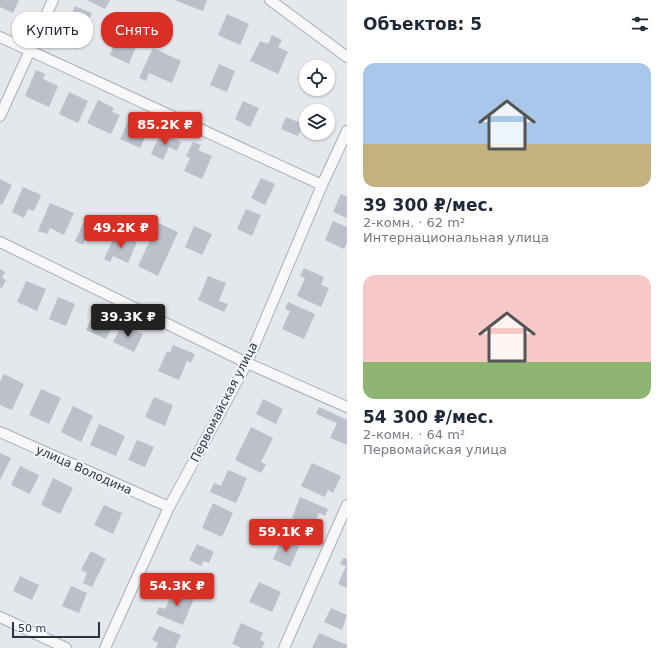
<!DOCTYPE html>
<html lang="ru">
<meta charset="utf-8">
<style>
:root{--surface:#fff;--page:#f6f6f7;--text:#1f2937;--muted:#747a83;--accent:#d93025}
body{margin:0;font-family:"DejaVu Sans",sans-serif;background:var(--page);color:var(--text);height:100vh;display:flex;flex-direction:column;font-size:15px;white-space:nowrap}
*{box-sizing:border-box;margin:0}
p{font-size:13px;color:var(--muted)}
.icon{flex:none;width:22px;height:22px;fill:none;stroke:currentColor;stroke-width:2;stroke-linecap:round;stroke-linejoin:round}
.map{position:relative;flex:1;overflow:hidden}
.details{display:flex;flex-direction:column;background:var(--surface);width:320px}
.details>*{flex:none}
.hud{position:absolute;left:12px;top:12px;width:275px;height:36px;display:flex;gap:8px}
.fabs{position:absolute;left:299px;top:60px;display:grid;gap:8px}
.fabs a{display:grid;place-items:center;width:36px;height:36px;border-radius:50%;background:var(--surface);box-shadow:0 1px 3px #0004;font-size:20px}
.scale{position:absolute;left:12px;bottom:10px;width:88px;box-sizing:border-box;padding-left:4px;border:2px solid #2b3445;border-top:0;font-size:11px;line-height:14px;white-space:nowrap;color:#2b3445;-webkit-text-stroke:3px #f4f6f9;paint-order:stroke}
.price{position:absolute;translate:-50% -34px;padding:0 9px;border-radius:4px;background:var(--accent);color:#fff;font-size:13px;line-height:26px;filter:drop-shadow(0 1px 2px #0008)}
.price::after{content:'';position:absolute;left:50%;top:24px;width:12px;height:9px;margin-left:-6px;background:inherit;clip-path:polygon(0 0,100% 0,50% 100%)}
.price.on{background:#222;color:#fff}
ul{padding:0;list-style:none}
li{display:grid;align-content:center;gap:8px;height:212px;padding:0 16px}
li span{display:grid;place-items:center;height:124px;border-radius:12px;color:#555}
li>.icon{margin-inline-start:auto}
span .icon{width:72px;height:72px;fill:#fffc;stroke-width:1}
li b{font-size:17px}
h2{display:flex;justify-content:space-between;align-items:center;height:48px;padding:0 16px;font-size:17px}
.pill{padding:0 14px;border-radius:16px;background:var(--surface);box-shadow:0 1px 3px #0004;font-size:14px;line-height:36px}
.pill.on{background:var(--accent);color:#fff}
main{display:flex;flex:1;min-height:0}
.map>svg:first-child{display:block}
</style>
<main>
<div class="map">
<svg width="347" height="648" viewBox="0 0 347 648">
<rect width="100%" height="100%" fill="#e4e7ec"/>
<path fill="#bbc0ca" d="M 0,0 L 19,0 L 13,13 L 0,7 Z
M 87,0 L 110,0 L 105,9 Z
M 174,0 L 207,0 L 203,11 Z
M 75,6 L 92,13 L 77,49 L 60,41 Z
M 227,14 L 249,24 L 240,45 L 218,35 Z
M 118,35 L 137,44 L 129,64 L 110,55 Z
M 272,35 L 282,40 L 278,47 L 288,52 L 278,74 L 250,61 L 260,41 L 268,44 Z
M 153,48 L 181,61 L 172,83 L 149,73 L 146,81 L 139,78 Z
M 219,64 L 235,71 L 227,92 L 210,85 Z
M 36,70 L 45,74 L 43,79 L 58,86 L 49,107 L 25,96 Z
M 69,92 L 88,101 L 78,123 L 59,114 Z
M 98,100 L 114,108 L 112,112 L 120,115 L 111,134 L 87,123 Z
M 243,101 L 259,108 L 250,127 L 235,119 Z
M 132,113 L 139,116 L 135,125 L 148,131 L 140,148 L 120,139 Z
M 286,117 L 303,124 L 298,136 L 281,129 Z
M 161,132 L 181,142 L 177,151 L 169,147 L 163,160 L 151,154 Z
M 193,142 L 201,145 L 198,150 L 212,156 L 202,179 L 184,171 L 190,158 L 186,156 Z
M 261,178 L 275,184 L 265,205 L 251,198 Z
M 0,179 L 12,185 L 2,205 L 0,204 Z
M 23,187 L 41,195 L 34,211 L 28,209 L 24,218 L 12,212 Z
M 341,194 L 347,197 L 347,218 L 333,212 Z
M 50,203 L 74,213 L 64,235 L 50,228 L 47,234 L 38,231 Z
M 246,209 L 261,215 L 252,236 L 237,229 Z
M 87,215 L 103,222 L 95,241 L 86,237 L 83,245 L 75,241 Z
M 333,221 L 347,227 L 347,243 L 344,249 L 325,240 Z
M 158,223 L 178,232 L 158,276 L 138,266 Z
M 194,226 L 212,234 L 202,255 L 185,247 Z
M 116,233 L 137,242 L 128,263 L 113,256 L 110,262 L 104,259 Z
M 304,268 L 324,277 L 321,285 L 329,288 L 321,307 L 297,296 L 305,278 L 300,276 Z
M 0,269 L 5,272 L 2,278 L 6,280 L 2,288 L 0,287 Z
M 208,276 L 226,283 L 219,301 L 228,304 L 224,312 L 198,300 Z
M 26,281 L 46,289 L 37,311 L 17,302 Z
M 58,297 L 75,304 L 66,326 L 49,319 Z
M 288,302 L 315,314 L 304,339 L 282,329 L 290,311 L 285,309 Z
M 94,313 L 114,322 L 106,339 L 86,330 Z
M 122,325 L 143,334 L 134,352 L 113,342 Z
M 173,345 L 195,354 L 191,363 L 187,361 L 179,380 L 158,371 L 167,351 L 170,353 Z
M 4,374 L 24,384 L 12,410 L 0,405 L 0,382 Z
M 41,389 L 61,398 L 49,424 L 29,415 Z
M 154,397 L 173,405 L 165,426 L 145,417 Z
M 263,399 L 283,409 L 276,424 L 256,414 Z
M 73,406 L 93,416 L 81,442 L 61,432 Z
M 319,407 L 347,420 L 347,445 L 330,438 L 337,423 L 316,414 Z
M 99,424 L 125,436 L 116,456 L 90,445 Z
M 251,427 L 273,438 L 261,462 L 266,464 L 261,473 L 235,460 Z
M 137,440 L 154,447 L 145,467 L 128,460 Z
M 0,453 L 11,458 L 0,480 Z
M 312,463 L 341,476 L 333,493 L 328,490 L 325,497 L 301,486 Z
M 20,466 L 39,475 L 30,494 L 11,485 Z
M 228,470 L 247,478 L 236,503 L 210,492 L 214,483 L 221,486 Z
M 53,478 L 73,488 L 60,514 L 41,505 Z
M 300,497 L 328,509 L 325,516 L 319,513 L 311,531 L 301,526 L 303,522 L 292,518 Z
M 213,503 L 233,513 L 222,537 L 202,528 Z
M 104,505 L 122,513 L 113,534 L 94,525 Z
M 282,539 L 299,547 L 290,567 L 273,559 Z
M 197,544 L 214,552 L 209,563 L 204,561 L 201,566 L 189,560 Z
M 91,551 L 106,559 L 92,587 L 83,583 L 87,573 L 81,570 Z
M 343,558 L 347,559 L 347,588 L 338,584 L 346,566 L 340,564 Z
M 20,576 L 39,585 L 32,600 L 13,591 Z
M 259,582 L 281,592 L 272,612 L 249,602 Z
M 71,586 L 87,593 L 79,613 L 62,606 Z
M 174,588 L 195,596 L 183,625 L 156,614 L 159,607 L 165,609 Z
M 331,608 L 347,615 L 342,630 L 324,622 Z
M 241,623 L 263,633 L 260,640 L 265,642 L 262,648 L 242,648 L 232,644 Z
M 159,626 L 181,635 L 175,648 L 156,648 L 158,643 L 152,640 Z
M 319,633 L 347,645 L 347,648 L 312,648 Z"/>
<g fill="none" stroke-linecap="round" stroke-linejoin="round">
<defs>
<path id="street" d="M 270,0 L 347,57
M 0,37 L 322,185
M 0,116 L 53,0
M 0,242 L 247,363 L 347,407
M 0,432 L 169,507
M 0,617 L 66,648
M 105,648 L 169,507 L 247,363 L 322,185 L 347,131
M 284,648 L 347,505"/>
</defs>
<use href="#street" stroke="#a9aeb7" stroke-width="12"/>
<use href="#street" stroke="#f7f8fa" stroke-width="10"/>
</g>
<g text-anchor="middle" stroke-width="4" stroke-linejoin="round" paint-order="stroke">
<g font-size="12" fill="#2b3445" stroke="#f4f6f9">
<text transform="translate(224 402) rotate(-63)" y="4">Первомайская улица</text>
<text transform="translate(84 470) rotate(24)" y="4">улица Володина</text>
</g>
</g>
</svg>
<div class="fabs">
<a><svg class="icon" aria-label="locate" viewBox="0 0 24 24"><circle cx="12" cy="12" r="6"/><path d="M12 2v4M12 18v4M2 12h4M18 12h4"/></svg></a>
<a><svg class="icon" aria-label="layers" viewBox="0 0 24 24"><path d="M12 4l9 5-9 5-9-5zM3 14l9 5 9-5"/></svg></a>
</div>
<div class="scale">50 m</div>
<b class="price" style="left:165px;top:146px">85.2K ₽</b>
<b class="price" style="left:121px;top:249px">49.2K ₽</b>
<b class="price on" style="left:128px;top:338px">39.3K ₽</b>
<b class="price" style="left:286px;top:553px">59.1K ₽</b>
<b class="price" style="left:177px;top:607px">54.3K ₽</b>
<div class="hud">
<a class="pill">Купить</a>
<a class="pill on">Снять</a>
</div>
</div>
<section class="details">
<h2>Объектов: 5<svg class="icon" aria-label="filters" viewBox="0 0 24 24"><path d="M4 7h16M4 17h16"/><circle cx="9" cy="7" r="2"/><circle cx="15" cy="17" r="2"/></svg></h2>
<ul>
<li><span style="background:linear-gradient(#a9c7e8 65%,#c2b280 0)"><svg class="icon" aria-label="home" viewBox="0 0 24 24"><path d="M3 11l9-7 9 7M6 9v11h12V9"/></svg></span><div><b>39 300 ₽/мес.</b><p>2-комн. · 62 m²</p><p>Интернациональная улица</p></div></li>
<li><span style="background:linear-gradient(#f6c9c9 70%,#8fb573 0)"><svg class="icon" aria-label="home" viewBox="0 0 24 24"><path d="M3 11l9-7 9 7M6 9v11h12V9"/></svg></span><div><b>54 300 ₽/мес.</b><p>2-комн. · 64 m²</p><p>Первомайская улица</p></div></li>
</ul>
</section>
</main>
